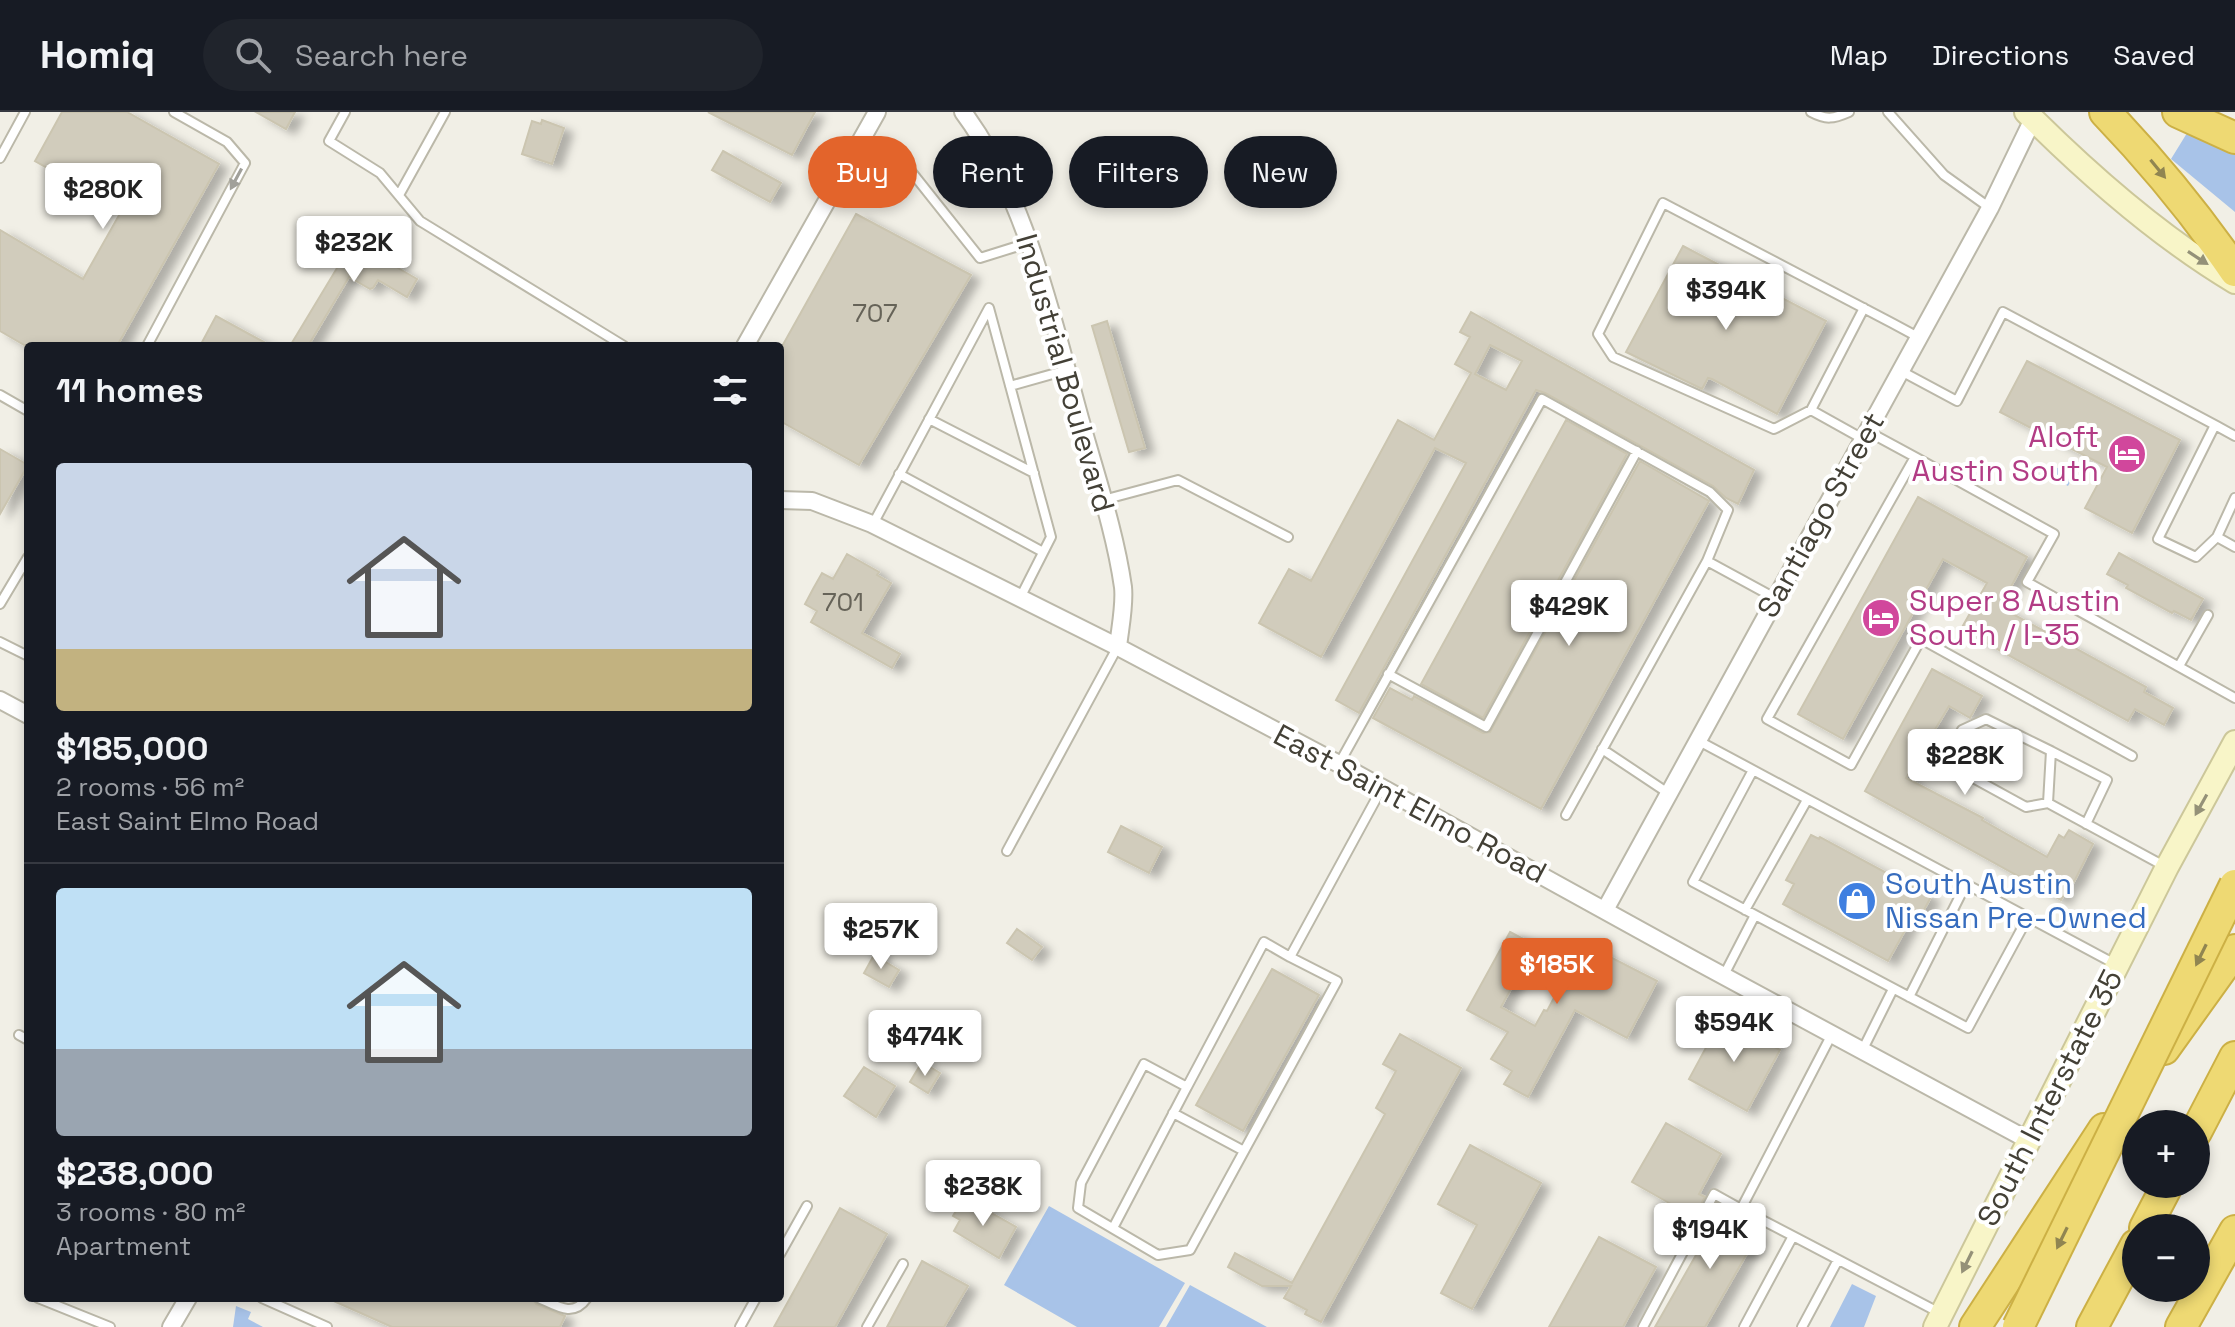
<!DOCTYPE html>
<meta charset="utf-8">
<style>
:root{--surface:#171b24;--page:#20242c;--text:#f1f3f6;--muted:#9ea1a6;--line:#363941;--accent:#e3642b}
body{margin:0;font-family:"Space Grotesk",sans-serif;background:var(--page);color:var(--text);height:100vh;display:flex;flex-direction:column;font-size:30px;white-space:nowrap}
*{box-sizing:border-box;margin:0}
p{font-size:26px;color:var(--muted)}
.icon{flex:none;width:44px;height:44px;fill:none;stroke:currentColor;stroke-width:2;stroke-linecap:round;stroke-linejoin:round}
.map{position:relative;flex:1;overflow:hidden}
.side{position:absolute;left:24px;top:230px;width:760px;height:960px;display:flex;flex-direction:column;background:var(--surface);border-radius:8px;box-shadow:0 4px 12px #0003}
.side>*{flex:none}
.banner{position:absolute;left:808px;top:24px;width:760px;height:72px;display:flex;gap:16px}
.buttons{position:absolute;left:2122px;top:998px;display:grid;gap:16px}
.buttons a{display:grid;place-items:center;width:88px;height:88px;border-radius:50%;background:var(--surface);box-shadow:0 4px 12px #0003;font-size:40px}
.price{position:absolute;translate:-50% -68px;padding:0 18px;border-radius:8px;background:#fff;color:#222;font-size:26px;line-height:52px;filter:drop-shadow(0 2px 4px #0008)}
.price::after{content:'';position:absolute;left:50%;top:48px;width:24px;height:18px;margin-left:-12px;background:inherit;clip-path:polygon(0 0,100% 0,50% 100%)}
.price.on{background:var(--accent);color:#fff}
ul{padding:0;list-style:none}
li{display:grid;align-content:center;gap:16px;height:424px;padding:0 32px}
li+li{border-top:2px solid var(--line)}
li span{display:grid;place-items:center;height:248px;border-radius:8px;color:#555}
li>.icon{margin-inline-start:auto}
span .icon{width:144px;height:144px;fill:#fffc;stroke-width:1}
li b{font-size:34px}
h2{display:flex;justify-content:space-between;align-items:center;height:96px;padding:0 32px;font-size:34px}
.tag{padding:0 28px;border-radius:36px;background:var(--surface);box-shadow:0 4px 12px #0003;font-size:28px;line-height:72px}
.tag.on{background:var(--accent);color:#fff}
header{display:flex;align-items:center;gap:48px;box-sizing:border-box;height:112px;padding:0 40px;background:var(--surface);border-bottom:2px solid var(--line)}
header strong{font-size:38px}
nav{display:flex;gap:44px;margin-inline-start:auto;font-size:28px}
.search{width:560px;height:72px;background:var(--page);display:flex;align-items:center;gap:20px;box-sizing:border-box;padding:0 28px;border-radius:44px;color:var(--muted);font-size:30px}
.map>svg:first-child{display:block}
</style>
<header>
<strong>Homiq</strong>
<div class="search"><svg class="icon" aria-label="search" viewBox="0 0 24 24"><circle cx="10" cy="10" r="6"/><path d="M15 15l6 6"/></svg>Search here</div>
<nav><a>Map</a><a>Directions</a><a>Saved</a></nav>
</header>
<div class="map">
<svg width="2235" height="1215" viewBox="0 0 2235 1215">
<defs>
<filter id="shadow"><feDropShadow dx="9" dy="5" stdDeviation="4" flood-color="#0004"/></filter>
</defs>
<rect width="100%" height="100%" fill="#f1efe6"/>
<path fill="#a8c3e8" d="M 2200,0 L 2235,14 L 2235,100 L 2171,47 Z
M 2050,352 L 2073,364 L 2068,374 L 2045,362 Z
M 1049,1094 L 1185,1171 L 1159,1215 L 1077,1215 L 1004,1173 Z
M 1852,1172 L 1876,1184 L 1864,1215 L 1830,1215 Z
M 1190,1173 L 1267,1215 L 1166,1215 Z
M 236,1194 L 251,1200 L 248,1207 L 263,1215 L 233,1215 Z"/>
<path fill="#d1ccbc" stroke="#cbc5b0" stroke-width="2" fill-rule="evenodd" filter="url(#shadow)" d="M 62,0 L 127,0 L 219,52 L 117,234 L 26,234 L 0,219 L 0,118 L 83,167 L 122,98 L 35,49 Z
M 256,0 L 295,0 L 286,17 Z
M 708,0 L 815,0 L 792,43 Z
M 542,8 L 564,16 L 552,52 L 522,42 L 532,9 L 541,12 Z
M 723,39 L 781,71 L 770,90 L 712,58 Z
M 856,102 L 971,163 L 859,353 L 780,309 L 780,238 Z
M 357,123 L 376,134 L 372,141 L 417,167 L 407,185 L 378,168 L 373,176 L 370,177 L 349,165 L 308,234 L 290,234 Z
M 1683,134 L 1826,209 L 1777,302 L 1712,267 L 1708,266 L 1702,277 L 1626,240 Z
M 1471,200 L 1754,358 L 1738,392 L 1726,386 L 1713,374 L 1545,281 L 1536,278 L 1359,601 L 1336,588 L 1466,351 L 1435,336 L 1321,545 L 1259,511 L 1289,457 L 1311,469 L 1398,308 L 1434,328 L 1471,261 L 1455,252 L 1470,225 L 1460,220 ZM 1490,233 L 1522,249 L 1506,278 L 1475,262 Z
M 216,204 L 271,234 L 200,234 Z
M 1107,209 L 1145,336 L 1129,340 L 1092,214 Z
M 2027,249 L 2180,328 L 2132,421 L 2085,396 L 2107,355 L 2000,300 Z
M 1566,308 L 1627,342 L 1483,606 L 1421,572 Z
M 0,337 L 28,353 L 0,402 Z
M 1640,349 L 1709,389 L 1541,697 L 1373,606 L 1390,576 L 1412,588 L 1414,584 L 1483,621 L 1490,620 Z
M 1918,385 L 2027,445 L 2000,495 L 2146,575 L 2144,580 L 2173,596 L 2164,613 L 2135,597 L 2128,609 L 1961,517 L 1987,471 L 1943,447 L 1843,627 L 1798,602 Z
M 2119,441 L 2203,487 L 2191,508 L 2174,499 L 2172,501 L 2126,476 L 2128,473 L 2107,462 Z
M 847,442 L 879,460 L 877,463 L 891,471 L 862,521 L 900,542 L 892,556 L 811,510 L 817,499 L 805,492 L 813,477 L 822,461 L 833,467 Z
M 1932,557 L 1982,584 L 1970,606 L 1949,594 L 1906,666 L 1983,706 L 1982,708 L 2047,745 L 2059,723 L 2064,726 L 2069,718 L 2093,732 L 2074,770 L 2072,769 L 2061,788 L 1865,679 Z
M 1121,714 L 1162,735 L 1149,761 L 1108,740 Z
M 1811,723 L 1819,727 L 1820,725 L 1931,785 L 1919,807 L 1913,804 L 1888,849 L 1783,792 L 1794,772 L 1786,768 Z
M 1017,817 L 1042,835 L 1032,848 L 1007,831 Z
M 1510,820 L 1535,833 L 1501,895 L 1535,914 L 1544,898 L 1547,899 L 1583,831 L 1657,869 L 1627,926 L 1575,898 L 1528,985 L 1504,972 L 1512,959 L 1491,947 L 1508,920 L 1467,898 Z
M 874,843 L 899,858 L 889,875 L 864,861 Z
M 1272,857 L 1319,883 L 1243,1019 L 1196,993 Z
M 1722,906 L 1780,938 L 1747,999 L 1689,967 Z
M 1400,922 L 1461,956 L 1321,1210 L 1305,1202 L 1307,1198 L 1284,1186 L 1291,1174 L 1262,1174 L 1228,1155 L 1235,1141 L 1292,1171 L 1385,1002 L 1376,996 L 1396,959 L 1383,952 Z
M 922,950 L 940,961 L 928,981 L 910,970 Z
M 864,955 L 895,974 L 876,1005 L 844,984 Z
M 1666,1011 L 1721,1042 L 1699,1082 L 1705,1085 L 1694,1105 L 1632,1070 Z
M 1470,1033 L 1541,1071 L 1472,1197 L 1441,1181 L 1477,1113 L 1438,1092 Z
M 962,1089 L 969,1092 L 970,1089 L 1016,1115 L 999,1146 L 954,1119 L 960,1108 L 953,1104 Z
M 1717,1092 L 1751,1110 L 1746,1118 L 1757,1124 L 1705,1215 L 1655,1215 L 1712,1115 L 1706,1111 Z
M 840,1096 L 887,1122 L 835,1215 L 774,1215 Z
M 1599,1125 L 1656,1155 L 1623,1215 L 1549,1215 Z
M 922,1149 L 968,1174 L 944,1215 L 887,1215 Z
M 327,1186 L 532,1186 L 536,1192 L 565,1204 L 560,1215 L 392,1215 Z"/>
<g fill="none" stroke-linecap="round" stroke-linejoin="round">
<defs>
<path id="lane" d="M 345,0 L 329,29 L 380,61 L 420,109 L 624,234
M 1811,0 C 1826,8 1833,7 1849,0
M 1888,0 L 1944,63 L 1990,96
M 0,46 L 25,0
M 910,58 L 980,146 L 1028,131
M 399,83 L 445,0
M 1864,196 L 1811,298 L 1774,317 L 1613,245 L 1598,222 L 1663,91 L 1892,211 L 1918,225
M 147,234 L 245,51 L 227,30 L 174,0
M 1901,259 L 1957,289 L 2003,200 L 2215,313
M 1010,274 L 1067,258
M 0,283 L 28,299
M 1811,298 L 1863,327
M 929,307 L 1034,361
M 1867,319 L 1915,345
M 2235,324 L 2215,313 L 2158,427 L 2196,445 L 2217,425 L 2235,386
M 899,362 L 1043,440
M 1103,388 L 1178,368 L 1288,425
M 873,412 L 989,196 L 1051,425 L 1020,486
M 2217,425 L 2235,435
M 0,492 L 28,445
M 0,530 L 28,544
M 2179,554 L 2208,503
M 1388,562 L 1486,615 L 1637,339
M 1697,628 L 1753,658
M 1602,637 L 1668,681
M 2051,639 L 2107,668 L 2086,712
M 2132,644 L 1921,527 L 1851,653 L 1767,607 L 1915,345 L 2054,422 L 2027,470 L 2235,586
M 1339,652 L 1542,287 L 1710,380 L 1728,398 L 1707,449 L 1775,486
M 2048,691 L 2051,639 L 1986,607 L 1962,618 L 1944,650 L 2026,695 L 2048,691 L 2166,755
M 1566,703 L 1707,449
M 1007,739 L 1117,536
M 1745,798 L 1807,688
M 2027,807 L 1968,916 L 1693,770 L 1753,658 L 2117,853
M 1290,845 L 1264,830 L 1187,975 L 1144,952 L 1081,1071 L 1078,1096 L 1158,1143 L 1190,1138 L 1337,869 L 1290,845 L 1382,676
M 1724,863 L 1755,803
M 1909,885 L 1965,774
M 19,923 L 28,928
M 1863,937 L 1893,877
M 1173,1001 L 1244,1039
M 1113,1116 L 1187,975
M 1793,1124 L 1741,1097 L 1832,922
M 780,1142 L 807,1094
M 38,1186 L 110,1215
M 262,1186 L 327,1215
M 539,1186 C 557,1194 573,1206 587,1186
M 740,1215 L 756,1186
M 867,1215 L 903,1152
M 1643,1215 L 1714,1082 L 1741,1097
M 1744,1215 L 1793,1124 L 1940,1201
M 1802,1215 L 1838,1148"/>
<path id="street" d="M 963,0 C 1026,84 1053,209 1081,310 C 1096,364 1115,419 1123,475 C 1125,493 1120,516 1118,535
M 745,234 L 877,0
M 780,388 L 812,389 L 872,412 L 1118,535 L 1339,652 L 1696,849 L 2028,1028
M 0,588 L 28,603
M 1605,798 L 1990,96 L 2033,7
M 171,1215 L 188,1186"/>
<path id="secondary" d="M 2026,0 C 2089,63 2158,124 2235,170
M 1935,1215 L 2167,755 L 2235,630"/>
<path id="highway" d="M 2105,0 C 2153,50 2196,102 2235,159
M 2178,0 L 2235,26
M 2164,937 L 2235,838
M 2196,1020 L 2235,945
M 2145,1116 L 2168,1072
M 1975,1215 L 2104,1017
M 2092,1215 L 2136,1133
M 2181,1215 L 2235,1119"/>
</defs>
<use href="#lane" stroke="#bbb8a9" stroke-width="12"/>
<use href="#street" stroke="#bbb8a9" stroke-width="20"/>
<use href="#secondary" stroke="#ccc79a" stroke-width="26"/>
<use href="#highway" stroke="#ccb045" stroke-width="34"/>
<use href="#lane" stroke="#fff" stroke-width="8"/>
<use href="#street" stroke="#fff" stroke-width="16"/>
<use href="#secondary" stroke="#f8f5c8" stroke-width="22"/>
<use href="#highway" stroke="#eed973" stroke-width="30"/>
<defs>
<path id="highway-bridge" d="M 2018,1215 L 2235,773"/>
</defs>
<use href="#highway-bridge" stroke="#ccb045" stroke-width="34" stroke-linecap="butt"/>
<use href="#highway-bridge" stroke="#eed973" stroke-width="30"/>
</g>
<defs><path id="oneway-solid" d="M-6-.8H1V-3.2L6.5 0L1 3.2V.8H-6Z" transform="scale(2)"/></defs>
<g fill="#908551">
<use href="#oneway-solid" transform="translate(2158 57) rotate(51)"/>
<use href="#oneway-solid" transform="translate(2201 843) rotate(116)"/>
<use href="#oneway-solid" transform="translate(2062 1126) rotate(116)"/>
</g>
<use fill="#a1a09a" href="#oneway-solid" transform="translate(236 67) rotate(118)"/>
<g fill="#949178">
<use href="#oneway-solid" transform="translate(2198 146) rotate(33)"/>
<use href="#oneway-solid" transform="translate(2201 693) rotate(119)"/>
<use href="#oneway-solid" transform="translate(1967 1150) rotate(116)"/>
</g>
<defs>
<symbol id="hotel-disc" viewBox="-11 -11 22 22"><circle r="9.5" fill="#d1479c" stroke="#fff"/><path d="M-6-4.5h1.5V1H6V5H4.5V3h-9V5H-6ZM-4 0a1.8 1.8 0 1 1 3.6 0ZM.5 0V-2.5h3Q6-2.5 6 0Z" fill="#fff"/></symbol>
<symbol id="shop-disc" viewBox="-11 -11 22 22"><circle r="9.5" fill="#3f7fe0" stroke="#fff"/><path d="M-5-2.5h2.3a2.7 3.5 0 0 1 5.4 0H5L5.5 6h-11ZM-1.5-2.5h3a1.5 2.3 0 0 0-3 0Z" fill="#fff"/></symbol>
</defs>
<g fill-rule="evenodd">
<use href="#hotel-disc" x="2105" y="320" width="44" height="44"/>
<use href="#hotel-disc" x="1859" y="484" width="44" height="44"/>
<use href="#shop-disc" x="1835" y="767" width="44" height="44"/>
</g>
<g text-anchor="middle" stroke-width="8" stroke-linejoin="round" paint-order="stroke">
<g font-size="26" fill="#666358">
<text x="875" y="210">707</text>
<text x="843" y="499">701</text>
</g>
<g font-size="30" fill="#434036" stroke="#fff">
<text transform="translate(1065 261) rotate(74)" y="10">Industrial Boulevard</text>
<text transform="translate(1821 403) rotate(-61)" y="10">Santiago Street</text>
<text transform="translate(1410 692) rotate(28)" y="10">East Saint Elmo Road</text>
<text transform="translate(2050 986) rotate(-63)" y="10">South Interstate 35</text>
</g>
<g font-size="30" fill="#b23c85" stroke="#fff" text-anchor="end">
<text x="2099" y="335">Aloft<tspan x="2099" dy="34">Austin South</tspan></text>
<text x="1909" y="499" text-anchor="start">Super 8 Austin<tspan x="1909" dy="34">South / I-35</tspan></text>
</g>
<g font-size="30" fill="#366cbe" stroke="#fff" text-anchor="start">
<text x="1885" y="782">South Austin<tspan x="1885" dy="34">Nissan Pre-Owned</tspan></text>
</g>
</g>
</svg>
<div class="buttons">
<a>+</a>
<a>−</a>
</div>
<b class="price" style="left:103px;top:119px">$280K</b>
<b class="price" style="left:354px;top:172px">$232K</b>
<b class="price" style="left:1726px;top:220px">$394K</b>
<b class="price" style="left:1569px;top:536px">$429K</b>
<b class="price" style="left:1965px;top:685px">$228K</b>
<b class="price" style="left:881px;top:859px">$257K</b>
<b class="price on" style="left:1557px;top:894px">$185K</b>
<b class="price" style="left:1734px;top:952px">$594K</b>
<b class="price" style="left:925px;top:966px">$474K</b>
<b class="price" style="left:983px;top:1116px">$238K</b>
<b class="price" style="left:1710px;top:1159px">$194K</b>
<div class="banner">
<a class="tag on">Buy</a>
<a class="tag">Rent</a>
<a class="tag">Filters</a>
<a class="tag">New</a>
</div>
<section class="side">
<h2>11 homes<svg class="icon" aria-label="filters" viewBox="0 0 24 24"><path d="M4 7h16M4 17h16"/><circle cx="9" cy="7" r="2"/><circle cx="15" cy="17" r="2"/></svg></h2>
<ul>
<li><span style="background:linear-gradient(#c9d6e8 75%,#c2b280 0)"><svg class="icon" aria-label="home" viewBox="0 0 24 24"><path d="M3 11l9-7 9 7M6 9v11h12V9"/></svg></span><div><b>$185,000</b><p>2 rooms · 56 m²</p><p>East Saint Elmo Road</p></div></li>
<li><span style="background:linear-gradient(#bfe0f5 65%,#9aa5b1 0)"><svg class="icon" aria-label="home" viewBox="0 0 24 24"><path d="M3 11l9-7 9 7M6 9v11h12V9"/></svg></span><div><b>$238,000</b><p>3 rooms · 80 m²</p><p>Apartment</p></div></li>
</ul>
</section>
</div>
